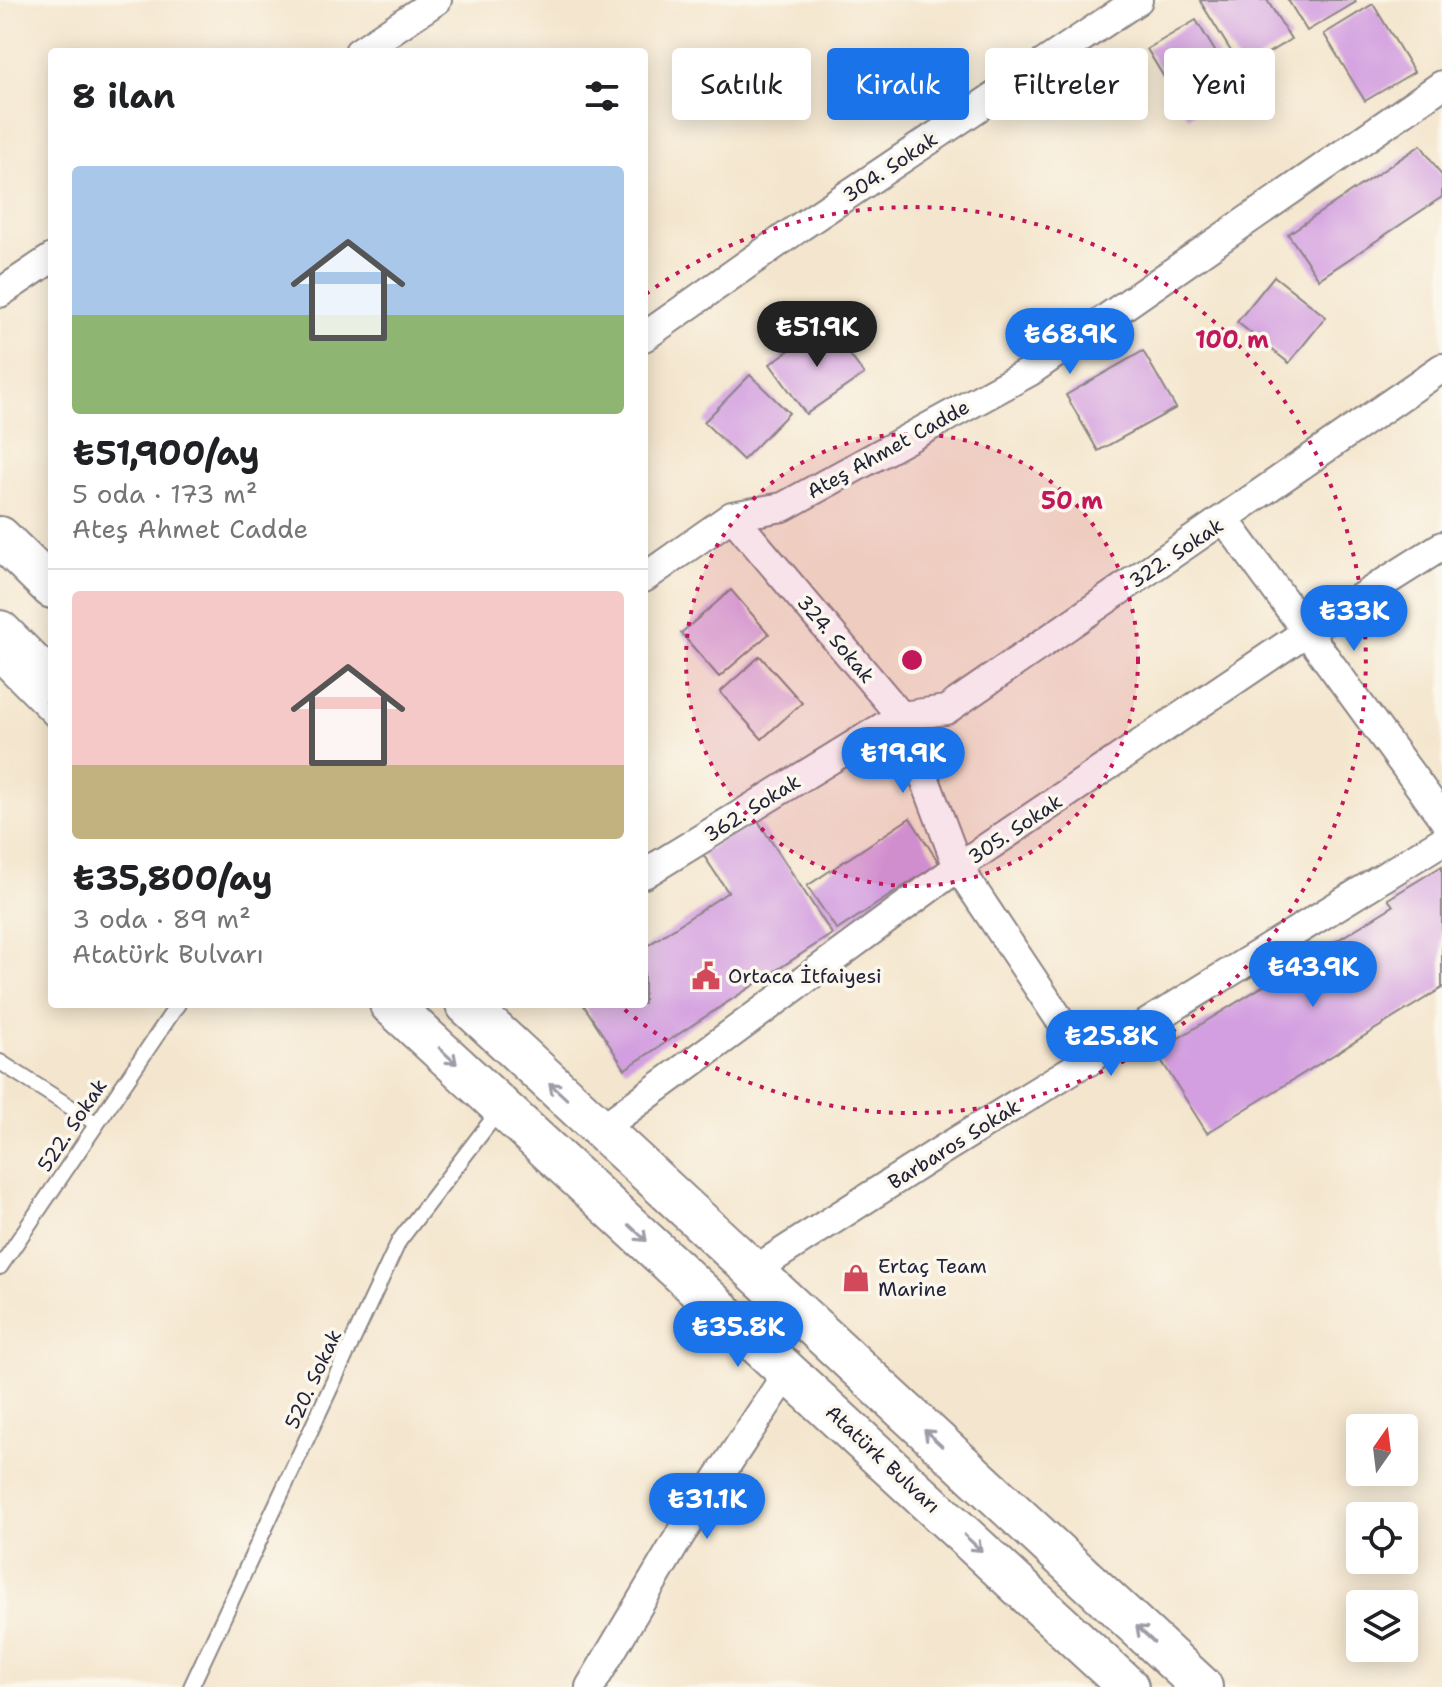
<!DOCTYPE html>
<html lang="tr">
<meta charset="utf-8">
<style>
:root{--surface:#fff;--page:#f2f2f2;--text:#202124;--muted:#757577;--line:#e0e0e0;--accent:#1a73e8}
body{margin:0;font-family:"Shantell Sans",sans-serif;background:var(--page);color:var(--text);height:100vh;display:flex;flex-direction:column;font-size:30px;white-space:nowrap}
*{box-sizing:border-box;margin:0}
p{font-size:26px;color:var(--muted)}
.icon{flex:none;width:44px;height:44px;fill:none;stroke:currentColor;stroke-width:2;stroke-linecap:round;stroke-linejoin:round}
.map{position:relative;flex:1;overflow:hidden}
.side{position:absolute;left:48px;top:48px;width:600px;height:960px;display:flex;flex-direction:column;background:var(--surface);border-radius:8px;box-shadow:0 4px 20px #0003}
.side>*{flex:none}
.hud{position:absolute;left:672px;top:48px;width:650px;height:72px;display:flex;gap:16px}
.needle{width:52px;rotate:14deg}
.tools{position:absolute;left:1346px;top:1414px;display:grid;gap:16px}
.tools a{display:grid;place-items:center;width:72px;height:72px;border-radius:8px;background:var(--surface);box-shadow:0 4px 20px #0003;font-size:40px}
.price{position:absolute;translate:-50% -68px;padding:0 18px;border-radius:28px;background:var(--accent);color:#fff;font-size:26px;line-height:52px;filter:drop-shadow(0 2px 4px #0008)}
.price::after{content:'';position:absolute;left:50%;top:48px;width:24px;height:18px;margin-left:-12px;background:inherit;clip-path:polygon(0 0,100% 0,50% 100%)}
.price.on{background:#222;color:#fff}
ul{padding:0;list-style:none}
li{display:grid;align-content:center;gap:16px;height:424px;padding:0 24px}
li+li{border-top:2px solid var(--line)}
li span{display:grid;place-items:center;height:248px;border-radius:8px;color:#555}
li>.icon{margin-inline-start:auto}
span .icon{width:144px;height:144px;fill:#fffc;stroke-width:1}
li b{font-size:34px}
h2{display:flex;justify-content:space-between;align-items:center;height:96px;padding:0 24px;font-size:34px}
.pill{padding:0 28px;border-radius:8px;background:var(--surface);box-shadow:0 4px 20px #0003;font-size:28px;line-height:72px}
.pill.on{background:var(--accent);color:#fff}
.map>svg:first-child{display:block}
</style>
<div class="map">
<svg width="1442" height="1687" viewBox="0 0 1442 1687">
<rect width="100%" height="100%" fill="#fbf7ec"/>
<filter id="ink" filterUnits="userSpaceOnUse"><feTurbulence type="fractalNoise" baseFrequency=".0125" numOctaves="2"/><feDisplacementMap in="SourceGraphic" scale="16" xChannelSelector="R" yChannelSelector="G"/><feConvolveMatrix kernelMatrix="1 2 1 2 8 2 1 2 1" color-interpolation-filters="sRGB"/></filter>
<filter id="wash" filterUnits="userSpaceOnUse"><feTurbulence type="fractalNoise" baseFrequency=".006" numOctaves="4" result="noise"/><feDisplacementMap in="SourceGraphic" scale="32" xChannelSelector="R" yChannelSelector="G"/><feGaussianBlur stdDeviation="1.8" result="paint"/><feColorMatrix in="noise" values="0 0 0 0 0 0 0 0 0 0 0 0 0 0 0 0 0 1.4 0 .05"/><feComposite in="paint" operator="in"/></filter>
<g filter="url(#wash)">
<rect width="100%" height="100%" fill="#f4e6ce"/>
<g id="blocks">
<path fill="#d39fe0" d="M 1203,0 L 1267,0 L 1291,39 L 1242,69 L 1200,1 Z
M 1288,0 L 1355,0 L 1356,2 L 1307,31 Z
M 1373,4 L 1414,72 L 1365,101 L 1324,34 Z
M 1196,20 L 1237,87 L 1188,117 L 1147,49 Z
M 1421,145 L 1442,176 L 1442,197 L 1319,279 L 1288,234 Z
M 1274,276 L 1326,317 L 1289,363 L 1237,322 Z
M 827,323 L 864,374 L 806,414 L 770,364 Z
M 1143,351 L 1176,408 L 1098,451 L 1066,395 Z
M 750,375 L 789,413 L 743,460 L 704,422 Z
M 731,590 L 769,634 L 719,677 L 681,633 Z
M 760,656 L 802,703 L 762,739 L 720,692 Z
M 756,818 L 832,934 L 625,1069 L 583,1004 L 644,1004 L 644,948 L 728,892 L 702,853 Z
M 910,818 L 939,863 L 837,930 L 807,886 Z
M 1442,866 L 1442,988 L 1207,1133 L 1156,1052 L 1393,906 L 1388,899 Z"/>
</g>
</g>
<g filter="url(#ink)">
<use href="#blocks" fill-opacity="0" stroke="#8b8484" stroke-width="2"/>
<g fill="none" stroke-linecap="round" stroke-linejoin="round">
<defs>
<path id="lane" d="M 0,667 L 52,719
M 0,1062 L 97,1124
M 0,1267 L 178,1004
M 191,1687 L 399,1241 L 501,1108"/>
<path id="street" d="M 359,52 L 437,0
M 0,293 L 52,258
M 644,337 L 797,229 L 1138,0
M 732,516 L 901,716 L 958,867 L 1088,1062
M 1225,520 L 1442,817
M 644,578 L 732,516 L 783,507 L 1029,372 L 1442,85
M 644,874 L 901,716 L 946,710 L 1442,368
M 600,1130 L 958,867 L 1306,632 L 1442,546
M 753,1271 L 939,1152 L 1442,841
M 590,1687 L 679,1537 L 788,1372"/>
<path id="secondary" d="M 0,537 L 52,588
M 0,631 L 52,683
M 390,1004 L 1128,1687
M 466,1004 L 1202,1687"/>
</defs>
<use href="#lane" stroke="#8b8484" stroke-width="18"/>
<use href="#street" stroke="#8b8484" stroke-width="32"/>
<use href="#secondary" stroke="#8b8484" stroke-width="44"/>
<use href="#lane" stroke="#fff" stroke-width="14"/>
<use href="#street" stroke="#fff" stroke-width="28"/>
<use href="#secondary" stroke="#fff" stroke-width="40"/>
</g>
<defs><path id="oneway-shaft" d="M-6 0H5M1.5-3L5.5 0L1.5 3" fill="none" stroke-width="1.6" stroke-linecap="round" stroke-linejoin="round" transform="scale(2)"/></defs>
<g stroke="#9c9ca7">
<use href="#oneway-shaft" transform="translate(448 1056) rotate(43)"/>
<use href="#oneway-shaft" transform="translate(558 1091) rotate(-137)"/>
<use href="#oneway-shaft" transform="translate(638 1233) rotate(43)"/>
<use href="#oneway-shaft" transform="translate(933 1438) rotate(-137)"/>
<use href="#oneway-shaft" transform="translate(973 1543) rotate(43)"/>
<use href="#oneway-shaft" transform="translate(1145 1634) rotate(-137)"/>
</g>
</g>
<circle cx="912" cy="660" r="226" fill="#c2185b" fill-opacity=".12"/>
<g fill="none" stroke="#c2185b" stroke-width="4" stroke-dasharray="4 8">
<circle cx="912" cy="660" r="226"/>
<path d="M646 294A453 453 0 1 1 618 1004"/>
</g>
<defs>
<symbol id="civic-bare" viewBox="-9 -9 18 18"><path d="M-.6-6.5H3V-4.5H.6V-3L4-1V1h2V6H-6V1h2V-1L-.6-3ZM-1.2 2.5V6h2.4V2.5Z" fill="#d1495b" stroke="#fbf7ec" stroke-width="2.5" paint-order="stroke"/></symbol>
<symbol id="shop-bare" viewBox="-9 -9 18 18"><path d="M-5-2.5h2.3a2.7 3.5 0 0 1 5.4 0H5L5.5 6h-11ZM-1.5-2.5h3a1.5 2.3 0 0 0-3 0Z" fill="#d1495b" stroke="#fbf7ec" stroke-width="2.5" paint-order="stroke"/></symbol>
</defs>
<g fill-rule="evenodd">
<use href="#civic-bare" x="686" y="956" width="40" height="40"/>
<use href="#shop-bare" x="836" y="1258" width="40" height="40"/>
</g>
<g text-anchor="middle" stroke-width="7" stroke-linejoin="round" paint-order="stroke">
<g font-size="20" fill="#22223b" stroke="#fbf7ec">
<text transform="translate(890 167) rotate(-34)" y="7">304. Sokak</text>
<text transform="translate(888 449) rotate(-29)" y="7">Ateş Ahmet Cadde</text>
<text transform="translate(1176 553) rotate(-34)" y="7">322. Sokak</text>
<text transform="translate(836 639) rotate(50)" y="7">324. Sokak</text>
<text transform="translate(752 808) rotate(-32)" y="7">362. Sokak</text>
<text transform="translate(1015 829) rotate(-34)" y="7">305. Sokak</text>
<text transform="translate(72 1125) rotate(-56)" y="7">522. Sokak</text>
<text transform="translate(954 1144) rotate(-32)" y="7">Barbaros Sokak</text>
<text transform="translate(313 1379) rotate(-65)" y="7">520. Sokak</text>
<text transform="translate(883 1459) rotate(43)" y="7">Atatürk Bulvarı</text>
</g>
<g font-size="20" fill="#22223b" stroke="#fbf7ec" text-anchor="start">
<text x="728" y="983">Ortaca İtfaiyesi</text>
<text x="878" y="1273">Ertaç Team<tspan x="878" dy="23">Marine</tspan></text>
</g>
</g>
<circle cx="912" cy="660" r="12" fill="#c2185b" stroke="#fbf7ec" stroke-width="4"/>
<g font-size="24" text-anchor="middle" font-weight="bold" fill="#c2185b" stroke="#fbf7ec" stroke-width="7" stroke-linejoin="round" paint-order="stroke">
<text x="1232" y="348">100 m</text>
<text x="1072" y="509">50 m</text>
</g>
</svg>
<div class="tools">
<a><svg class="needle" viewBox="-14 -14 28 28"><path d="M0-13l5 13h-10z" fill="#e53935"/><path d="M0 13l5-13h-10z" fill="#757577"/></svg></a>
<a><svg class="icon" aria-label="locate" viewBox="0 0 24 24"><circle cx="12" cy="12" r="6"/><path d="M12 2v4M12 18v4M2 12h4M18 12h4"/></svg></a>
<a><svg class="icon" aria-label="layers" viewBox="0 0 24 24"><path d="M12 4l9 5-9 5-9-5zM3 14l9 5 9-5"/></svg></a>
</div>
<b class="price on" style="left:817px;top:369px">₺51.9K</b>
<b class="price" style="left:1070px;top:376px">₺68.9K</b>
<b class="price" style="left:1354px;top:653px">₺33K</b>
<b class="price" style="left:903px;top:795px">₺19.9K</b>
<b class="price" style="left:1313px;top:1009px">₺43.9K</b>
<b class="price" style="left:1111px;top:1078px">₺25.8K</b>
<b class="price" style="left:738px;top:1369px">₺35.8K</b>
<b class="price" style="left:707px;top:1541px">₺31.1K</b>
<div class="hud">
<a class="pill">Satılık</a>
<a class="pill on">Kiralık</a>
<a class="pill">Filtreler</a>
<a class="pill">Yeni</a>
</div>
<section class="side">
<h2>8 ilan<svg class="icon" aria-label="filters" viewBox="0 0 24 24"><path d="M4 7h16M4 17h16"/><circle cx="9" cy="7" r="2"/><circle cx="15" cy="17" r="2"/></svg></h2>
<ul>
<li><span style="background:linear-gradient(#a9c7e8 60%,#8fb573 0)"><svg class="icon" aria-label="home" viewBox="0 0 24 24"><path d="M3 11l9-7 9 7M6 9v11h12V9"/></svg></span><div><b>₺51,900/ay</b><p>5 oda · 173 m²</p><p>Ateş Ahmet Cadde</p></div></li>
<li><span style="background:linear-gradient(#f6c9c9 70%,#c2b280 0)"><svg class="icon" aria-label="home" viewBox="0 0 24 24"><path d="M3 11l9-7 9 7M6 9v11h12V9"/></svg></span><div><b>₺35,800/ay</b><p>3 oda · 89 m²</p><p>Atatürk Bulvarı</p></div></li>
</ul>
</section>
</div>
